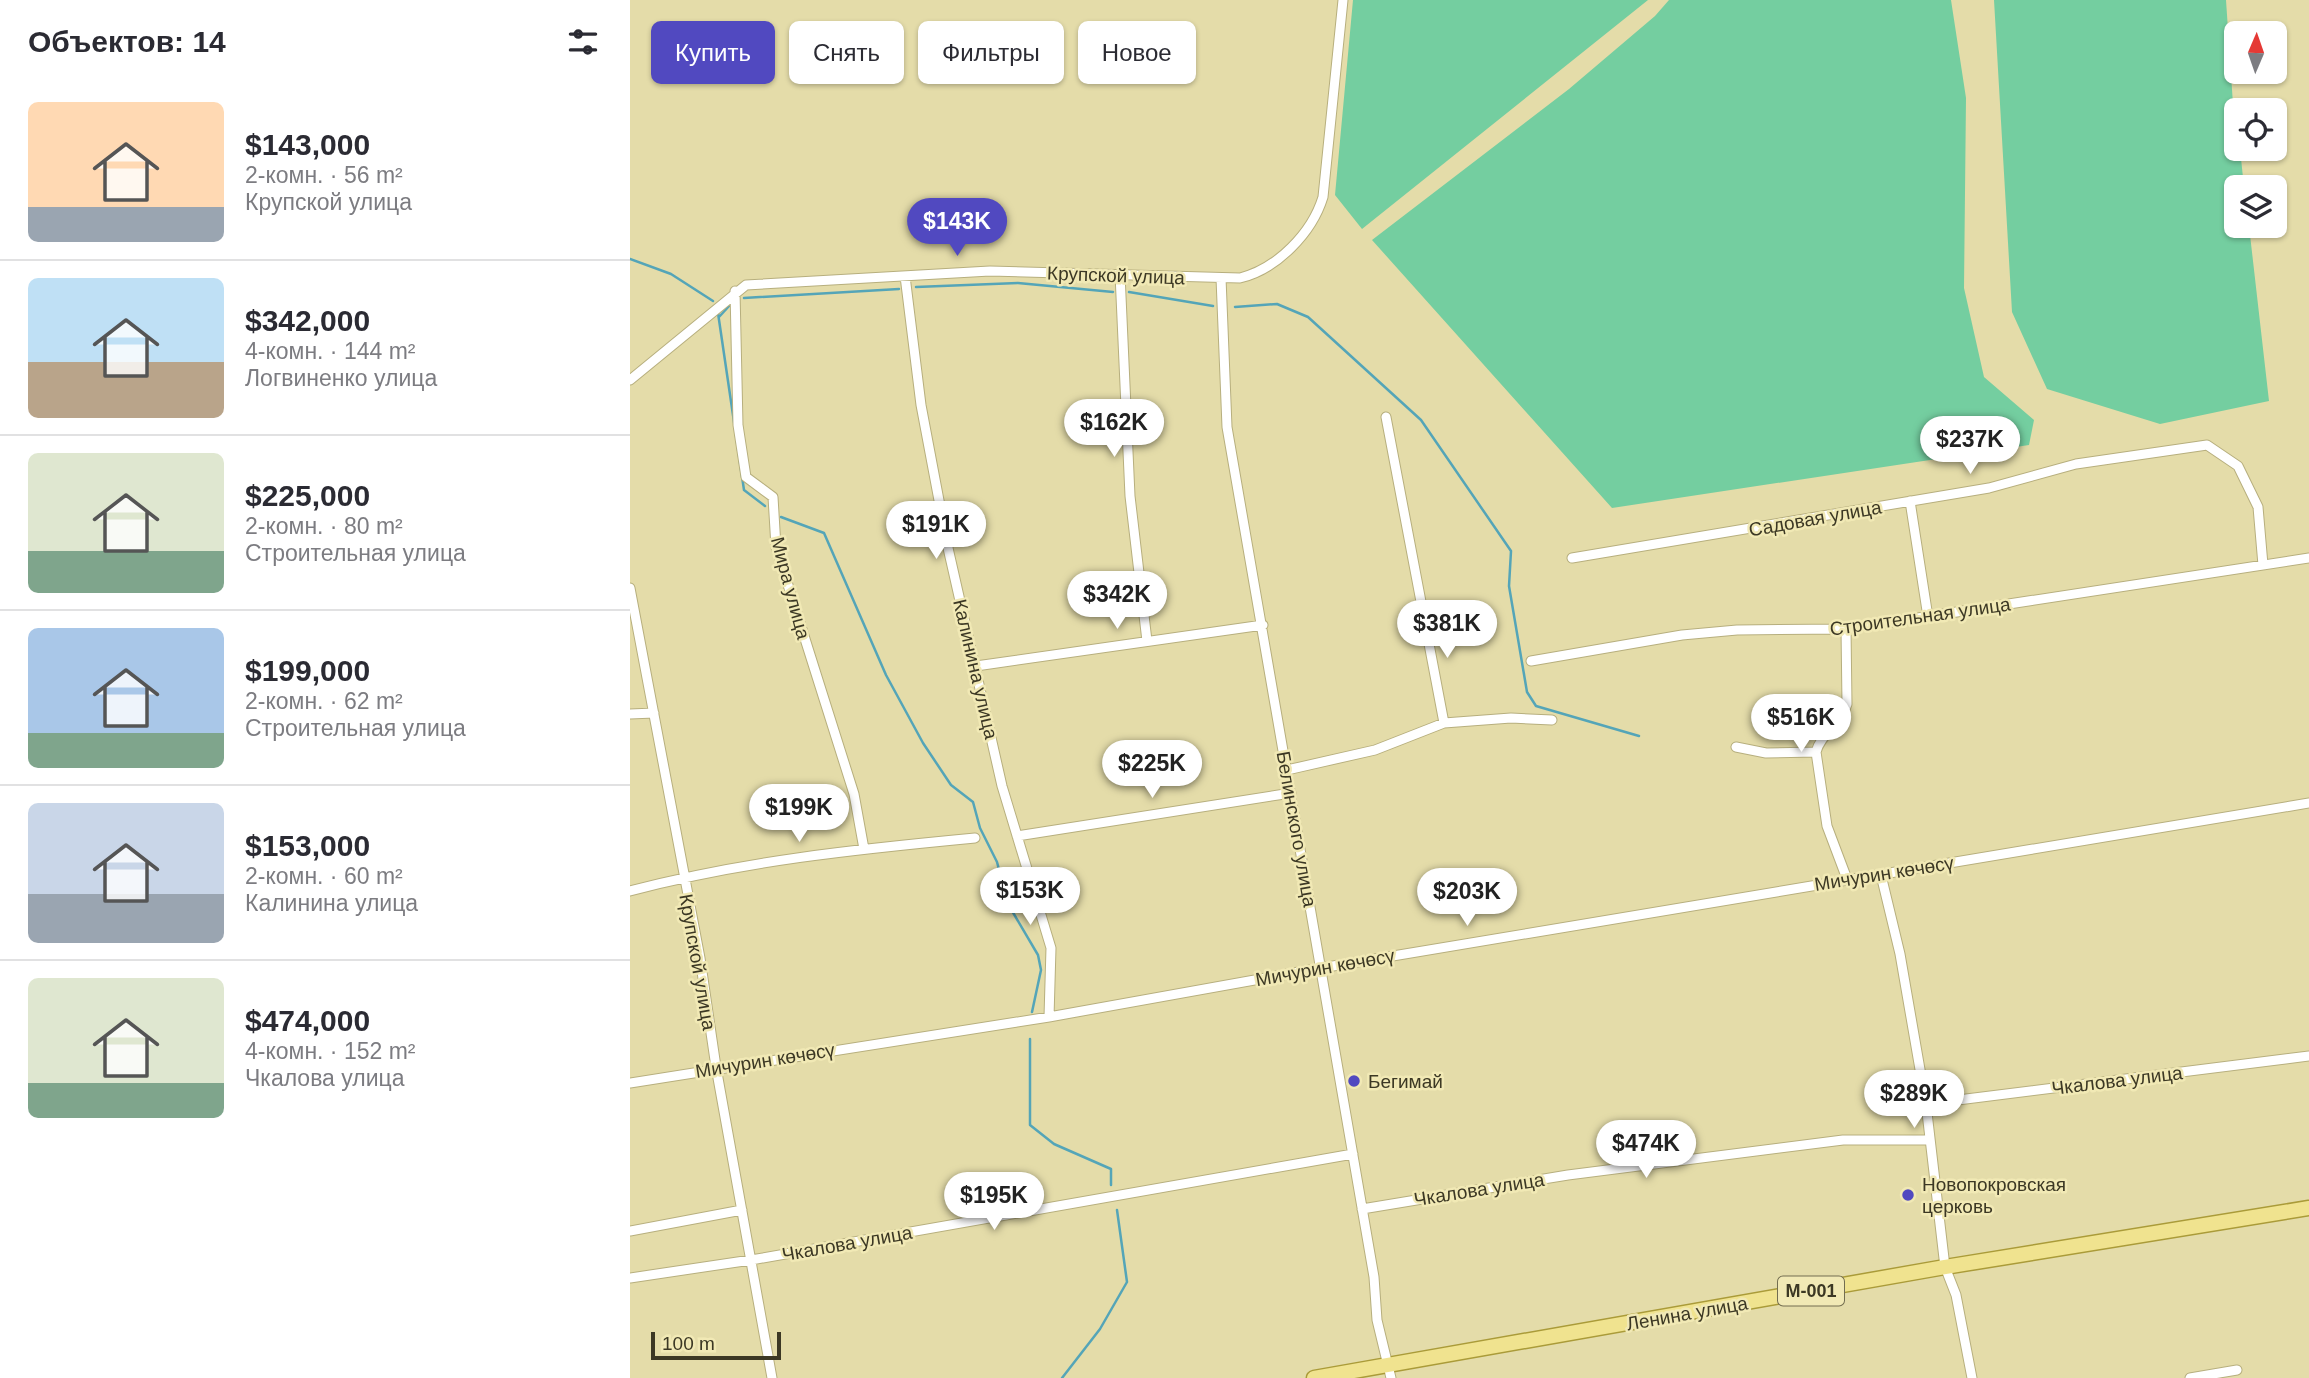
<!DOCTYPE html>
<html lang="ru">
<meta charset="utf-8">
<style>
:root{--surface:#fff;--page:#f2f2f3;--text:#2b2b33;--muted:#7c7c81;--line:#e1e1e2;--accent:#5149c0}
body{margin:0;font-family:Helvetica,sans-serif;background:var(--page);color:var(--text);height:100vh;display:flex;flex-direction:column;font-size:26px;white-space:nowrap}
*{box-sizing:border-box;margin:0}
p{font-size:23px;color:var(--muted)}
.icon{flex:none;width:38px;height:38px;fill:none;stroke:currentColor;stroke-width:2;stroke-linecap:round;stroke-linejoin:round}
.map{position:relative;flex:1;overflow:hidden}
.panel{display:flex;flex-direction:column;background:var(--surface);width:630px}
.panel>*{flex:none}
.banner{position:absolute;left:21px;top:21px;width:665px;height:63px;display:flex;gap:14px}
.needle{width:46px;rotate:2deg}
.tools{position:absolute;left:1594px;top:21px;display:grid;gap:14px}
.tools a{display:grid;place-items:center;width:63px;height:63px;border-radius:10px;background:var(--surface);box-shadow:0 2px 5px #0004;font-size:35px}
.scale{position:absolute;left:21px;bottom:18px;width:130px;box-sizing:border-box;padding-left:7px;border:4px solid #3c3824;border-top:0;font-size:19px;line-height:24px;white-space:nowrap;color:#3c3824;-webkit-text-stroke:5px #f1e9b5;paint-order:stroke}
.price{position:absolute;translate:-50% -60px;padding:0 16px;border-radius:24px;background:#fff;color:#222;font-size:23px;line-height:46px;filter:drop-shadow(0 2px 4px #0008)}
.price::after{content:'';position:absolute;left:50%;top:42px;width:21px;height:16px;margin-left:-10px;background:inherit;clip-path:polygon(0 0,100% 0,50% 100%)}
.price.selected{background:var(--accent);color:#fff}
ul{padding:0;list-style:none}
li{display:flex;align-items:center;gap:21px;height:175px;padding:0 28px}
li+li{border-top:2px solid var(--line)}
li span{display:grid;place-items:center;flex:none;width:196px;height:140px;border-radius:10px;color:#555}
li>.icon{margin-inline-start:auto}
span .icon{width:84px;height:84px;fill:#fffc;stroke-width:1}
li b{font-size:30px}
h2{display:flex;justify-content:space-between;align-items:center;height:84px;padding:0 28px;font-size:30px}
.pill{padding:0 24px;border-radius:10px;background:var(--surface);box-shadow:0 2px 5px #0004;font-size:24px;line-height:63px}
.pill.selected{background:var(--accent);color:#fff}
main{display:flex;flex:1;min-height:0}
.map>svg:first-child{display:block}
</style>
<main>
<section class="panel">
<h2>Объектов: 14<svg class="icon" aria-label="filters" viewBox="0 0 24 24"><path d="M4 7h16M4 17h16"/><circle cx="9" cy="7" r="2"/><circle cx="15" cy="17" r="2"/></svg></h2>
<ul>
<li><span style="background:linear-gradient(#ffd9b3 75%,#9aa5b1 0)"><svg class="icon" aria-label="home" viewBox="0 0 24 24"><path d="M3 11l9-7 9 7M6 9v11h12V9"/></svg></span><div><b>$143,000</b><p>2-комн. · 56 m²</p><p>Крупской улица</p></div></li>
<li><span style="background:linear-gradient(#bfe0f5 60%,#b9a48a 0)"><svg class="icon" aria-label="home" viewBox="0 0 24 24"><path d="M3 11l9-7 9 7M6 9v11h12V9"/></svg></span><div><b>$342,000</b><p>4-комн. · 144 m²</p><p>Логвиненко улица</p></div></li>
<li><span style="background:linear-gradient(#dfe7d0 70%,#7fa58c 0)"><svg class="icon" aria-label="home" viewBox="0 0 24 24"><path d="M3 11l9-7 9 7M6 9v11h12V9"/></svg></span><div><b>$225,000</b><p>2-комн. · 80 m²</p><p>Строительная улица</p></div></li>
<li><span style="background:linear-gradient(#a9c7e8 75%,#7fa58c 0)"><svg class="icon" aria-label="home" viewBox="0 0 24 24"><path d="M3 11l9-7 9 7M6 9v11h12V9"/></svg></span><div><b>$199,000</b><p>2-комн. · 62 m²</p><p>Строительная улица</p></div></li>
<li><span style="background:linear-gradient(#c9d6e8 65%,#9aa5b1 0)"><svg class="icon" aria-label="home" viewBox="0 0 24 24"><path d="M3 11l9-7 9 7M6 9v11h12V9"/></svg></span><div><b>$153,000</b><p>2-комн. · 60 m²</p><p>Калинина улица</p></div></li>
<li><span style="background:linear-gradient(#dfe7d0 75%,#7fa58c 0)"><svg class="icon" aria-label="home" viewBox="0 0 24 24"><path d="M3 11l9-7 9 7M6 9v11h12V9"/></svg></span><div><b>$474,000</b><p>4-комн. · 152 m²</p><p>Чкалова улица</p></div></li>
</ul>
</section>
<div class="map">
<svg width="1679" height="1378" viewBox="0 0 1679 1378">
<rect width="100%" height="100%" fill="#e4dca9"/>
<path fill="#74cea0" d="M 723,0 L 1018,0 L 732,229 L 705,195 Z
M 1039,0 L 1321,0 L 1336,98 L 1334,288 L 1354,377 L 1404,420 L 1399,445 L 982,508 L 742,240 L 939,89 L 1025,16 Z
M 1364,0 L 1596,0 L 1606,149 L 1610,149 L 1614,187 L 1606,187 L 1606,226 L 1619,226 L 1639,401 L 1530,424 L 1417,389 L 1382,312 Z"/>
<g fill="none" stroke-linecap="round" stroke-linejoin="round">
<path stroke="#54a5b8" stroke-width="2.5" d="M 0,259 L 41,274 L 83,301
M 286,287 L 388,283 L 483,292
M 499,292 L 583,306
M 114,298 L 269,289
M 605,307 L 647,304 L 678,317 L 791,420 L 881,551 L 879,586 L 897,692 L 906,706 L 1009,736
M 88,313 L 114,490 L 135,506
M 89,317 L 100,305
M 151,517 L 194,533 L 256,675 L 293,743 L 321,785 L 343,802 L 350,828 L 367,862 L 378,904 L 408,955 L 411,970 L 402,1012
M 400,1039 L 400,1125 L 424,1144 L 481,1169 L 481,1185
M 432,1378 L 470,1329 L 497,1282 L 487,1210"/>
<defs>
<path id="minor" d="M 490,274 L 500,496 L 517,641
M 275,276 L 291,405 L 318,548 L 372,786 L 421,948 L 419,1017
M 591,278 L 597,427 L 744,1277 L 747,1320 L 761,1378
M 105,291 L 108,425 L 116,477 L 143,497 L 146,547 L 224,794 L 234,849
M 0,380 L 116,285 L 360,271 L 610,278 C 647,269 682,233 693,197 L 713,0
M 1280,501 L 1298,617
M 942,558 L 1359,488 L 1446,464 L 1577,445 L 1608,466 L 1628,507 L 1633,565
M 0,588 L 70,958 L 86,1067 L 142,1378
M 1216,629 L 1217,704 C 1212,723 1191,733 1186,752 L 1197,826 L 1217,879
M 901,661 L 1052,635 L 1107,630 L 1216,629 L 1679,558
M 346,666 L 633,625
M 0,714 L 24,713
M 814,723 L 881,718 L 922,720
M 1106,747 L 1136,753 L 1186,752
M 657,770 L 745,750 L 814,723 L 756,417
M 387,836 L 661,793
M 1251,875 L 1270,954 L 1296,1104 L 1315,1267 L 1326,1295 L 1342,1378
M 0,891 C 112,861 229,849 345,838
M 0,1083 L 419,1017 L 691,968 L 1679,803
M 1296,1104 L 1679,1056
M 732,1209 L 938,1175 L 1213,1140 L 1300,1140
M 0,1231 L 112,1210
M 0,1278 L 121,1260 L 723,1154
M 1560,1378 L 1607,1370"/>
<path id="primary" d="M 684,1378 L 1315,1267 L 1679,1208"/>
</defs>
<use href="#minor" stroke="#b7af7e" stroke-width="11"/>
<use href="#primary" stroke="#aa9b39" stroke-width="17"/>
<use href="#minor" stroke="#fff" stroke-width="9"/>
<use href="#primary" stroke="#f0e38f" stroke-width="14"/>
</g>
<g fill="#5149c0" stroke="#f1e9b5" stroke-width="2.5">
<circle cx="724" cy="1081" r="7"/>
<circle cx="1278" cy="1195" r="7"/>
</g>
<g text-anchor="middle" stroke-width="5" stroke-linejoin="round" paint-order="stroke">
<rect fill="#f1e9b5" stroke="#726d50" stroke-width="2" x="1148" y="1276.5" width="66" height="29" rx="5"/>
<g font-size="18" font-weight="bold" fill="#3c3824">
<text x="1181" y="1297">М-001</text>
</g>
<g font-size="19" fill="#3c3824" stroke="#f1e9b5">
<text transform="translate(486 275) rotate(2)" y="7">Крупской улица</text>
<text transform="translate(1185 518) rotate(-10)" y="7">Садовая улица</text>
<text transform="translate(161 588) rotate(75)" y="7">Мира улица</text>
<text transform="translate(1290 616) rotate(-8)" y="7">Строительная улица</text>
<text transform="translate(346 669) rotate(77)" y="7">Калинина улица</text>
<text transform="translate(667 829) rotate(80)" y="7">Белинского улица</text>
<text transform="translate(1254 873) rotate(-9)" y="7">Мичурин көчөсү</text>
<text transform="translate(68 962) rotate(80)" y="7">Крупской улица</text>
<text transform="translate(695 967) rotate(-10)" y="7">Мичурин көчөсү</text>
<text transform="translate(135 1060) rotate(-9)" y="7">Мичурин көчөсү</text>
<text transform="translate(1487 1080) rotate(-7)" y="7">Чкалова улица</text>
<text transform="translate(849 1189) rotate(-9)" y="7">Чкалова улица</text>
<text transform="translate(217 1243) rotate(-10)" y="7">Чкалова улица</text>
<text transform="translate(1057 1313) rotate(-10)" y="7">Ленина улица</text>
</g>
<g font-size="19" fill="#3c3824" stroke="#f1e9b5" text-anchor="start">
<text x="738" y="1088">Бегимай</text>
<text x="1292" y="1191">Новопокровская<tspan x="1292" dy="22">церковь</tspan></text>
</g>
</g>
</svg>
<div class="tools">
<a><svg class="needle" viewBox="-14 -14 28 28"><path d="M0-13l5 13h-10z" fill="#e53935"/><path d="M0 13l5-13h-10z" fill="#7c7c81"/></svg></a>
<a><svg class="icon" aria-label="locate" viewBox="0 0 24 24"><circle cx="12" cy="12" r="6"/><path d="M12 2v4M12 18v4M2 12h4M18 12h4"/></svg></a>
<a><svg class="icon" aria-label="layers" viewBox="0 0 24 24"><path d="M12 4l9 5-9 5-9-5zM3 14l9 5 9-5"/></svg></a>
</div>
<div class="scale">100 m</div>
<b class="price selected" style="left:327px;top:258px">$143K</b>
<b class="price" style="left:484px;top:459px">$162K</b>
<b class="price" style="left:1340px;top:476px">$237K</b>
<b class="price" style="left:306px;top:561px">$191K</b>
<b class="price" style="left:487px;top:631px">$342K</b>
<b class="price" style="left:817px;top:660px">$381K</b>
<b class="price" style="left:1171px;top:754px">$516K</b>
<b class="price" style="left:522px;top:800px">$225K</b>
<b class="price" style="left:169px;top:844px">$199K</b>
<b class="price" style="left:400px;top:927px">$153K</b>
<b class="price" style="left:837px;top:928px">$203K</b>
<b class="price" style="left:1284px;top:1130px">$289K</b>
<b class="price" style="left:1016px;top:1180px">$474K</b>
<b class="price" style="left:364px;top:1232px">$195K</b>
<div class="banner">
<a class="pill selected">Купить</a>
<a class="pill">Снять</a>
<a class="pill">Фильтры</a>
<a class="pill">Новое</a>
</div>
</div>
</main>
